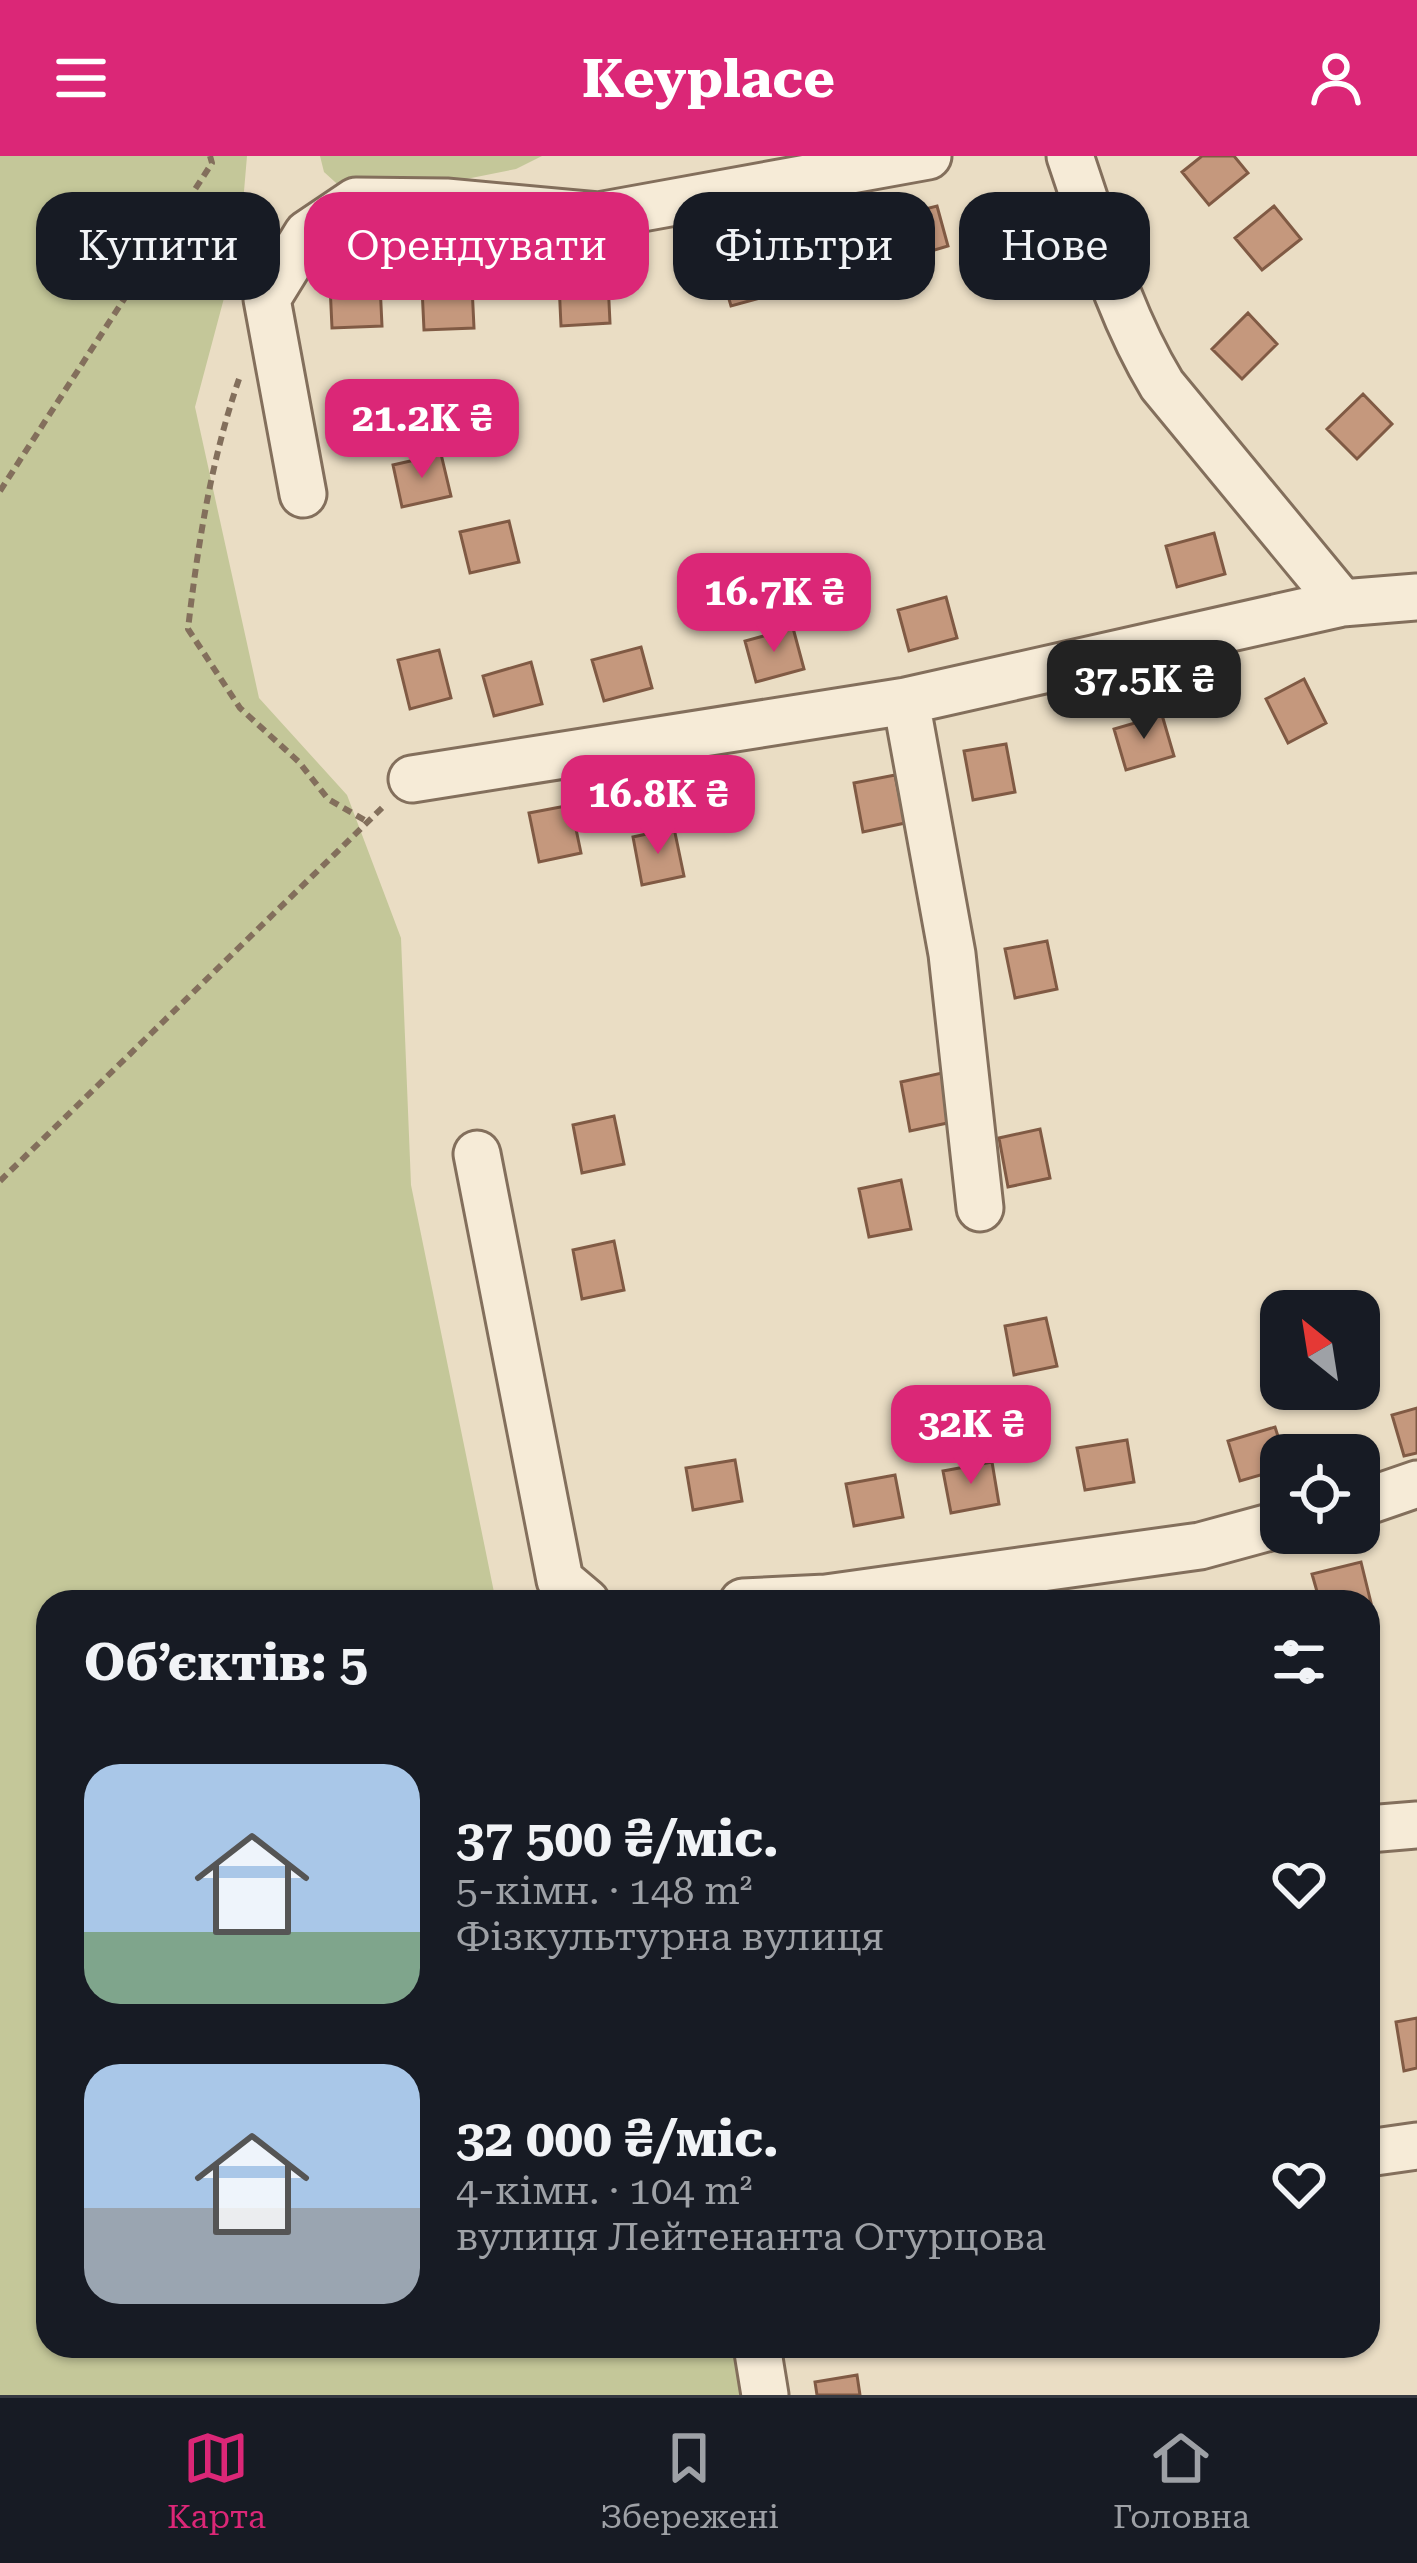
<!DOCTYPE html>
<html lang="uk">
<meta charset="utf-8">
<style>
:root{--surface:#171b24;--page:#20242c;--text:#f1f3f6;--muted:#9ea1a6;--line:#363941;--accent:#db2777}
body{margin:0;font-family:"Roboto Serif",serif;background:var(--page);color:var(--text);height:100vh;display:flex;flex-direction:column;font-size:45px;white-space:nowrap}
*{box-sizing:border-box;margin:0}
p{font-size:39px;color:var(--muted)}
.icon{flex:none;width:66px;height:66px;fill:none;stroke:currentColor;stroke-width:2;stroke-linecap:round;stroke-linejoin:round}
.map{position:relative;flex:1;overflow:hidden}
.panel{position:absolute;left:36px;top:1434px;width:1344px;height:768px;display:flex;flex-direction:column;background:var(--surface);border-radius:36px;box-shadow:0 3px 9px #0004}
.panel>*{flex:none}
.top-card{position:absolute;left:36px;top:36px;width:1347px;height:108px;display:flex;gap:24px}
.needle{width:78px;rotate:330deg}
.tools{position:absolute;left:1260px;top:1134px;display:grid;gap:24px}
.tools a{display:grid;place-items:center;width:120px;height:120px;border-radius:24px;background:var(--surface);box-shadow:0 3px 9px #0004;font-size:60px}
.price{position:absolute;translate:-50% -102px;padding:0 27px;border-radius:24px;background:var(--accent);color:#fff;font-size:39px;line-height:78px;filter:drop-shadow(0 3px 6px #0008)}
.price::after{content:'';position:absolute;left:50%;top:72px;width:36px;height:27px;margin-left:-18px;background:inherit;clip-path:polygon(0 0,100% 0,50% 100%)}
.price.selected{background:#222;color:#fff}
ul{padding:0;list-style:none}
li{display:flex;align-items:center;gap:36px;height:300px;padding:0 48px}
li span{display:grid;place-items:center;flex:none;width:336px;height:240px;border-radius:36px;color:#555}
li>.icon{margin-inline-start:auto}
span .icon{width:144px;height:144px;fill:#fffc;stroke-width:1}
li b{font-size:51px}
h2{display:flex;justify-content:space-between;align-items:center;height:144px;padding:0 48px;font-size:51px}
.tag{padding:0 42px;border-radius:36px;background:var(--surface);box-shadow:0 3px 9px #0004;font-size:42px;line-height:108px}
.tag.selected{background:var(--accent);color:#fff}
header{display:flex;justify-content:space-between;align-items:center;height:156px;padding:0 48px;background:var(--accent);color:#fff;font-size:54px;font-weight:700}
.dock{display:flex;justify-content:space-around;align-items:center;height:168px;border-top:3px solid var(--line);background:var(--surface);font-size:33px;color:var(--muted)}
.dock a{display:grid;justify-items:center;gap:6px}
.dock .selected{color:var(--accent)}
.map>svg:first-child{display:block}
</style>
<header><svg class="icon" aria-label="menu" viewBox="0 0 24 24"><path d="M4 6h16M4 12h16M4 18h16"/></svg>Keyplace<svg class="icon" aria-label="person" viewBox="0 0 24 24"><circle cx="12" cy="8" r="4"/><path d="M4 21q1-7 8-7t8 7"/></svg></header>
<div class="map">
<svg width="1417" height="2239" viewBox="0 0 1417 2239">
<rect width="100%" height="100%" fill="#eaddc4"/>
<path fill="#c4c799" d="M 0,0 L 247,0 L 240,82 L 195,251 L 259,542 L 347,639 L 401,782 L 411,1029 L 496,1446 L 48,1446 L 48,2190 L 736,2190 L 746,2239 L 0,2239 Z
M 320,0 L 542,0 L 516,13 L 356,45 L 324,16 Z"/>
<path fill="#c5987d" stroke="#805a44" stroke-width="3" d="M 1202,0 L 1234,0 L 1248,17 L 1209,49 L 1182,16 Z
M 937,50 L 948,90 L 901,104 L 889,62 Z
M 1274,50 L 1301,83 L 1262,114 L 1235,82 Z
M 767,96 L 778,137 L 731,150 L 719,109 Z
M 608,125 L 610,167 L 561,170 L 559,127 Z
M 380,128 L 382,170 L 332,172 L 330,129 Z
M 472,130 L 474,172 L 424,174 L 422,132 Z
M 1248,157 L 1277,188 L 1242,223 L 1212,193 Z
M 1363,238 L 1392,268 L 1357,303 L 1327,273 Z
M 441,298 L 451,340 L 402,351 L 393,309 Z
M 509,365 L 519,406 L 470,417 L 460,376 Z
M 1214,377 L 1225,418 L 1177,431 L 1166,390 Z
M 946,441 L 957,482 L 909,495 L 898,454 Z
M 793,472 L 804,513 L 756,526 L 745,485 Z
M 641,491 L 652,532 L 604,545 L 592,504 Z
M 439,494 L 451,542 L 410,553 L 398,504 Z
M 531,506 L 542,548 L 494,560 L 483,520 Z
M 1304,523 L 1326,567 L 1288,587 L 1266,543 Z
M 1162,559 L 1174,600 L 1126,614 L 1114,573 Z
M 1006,588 L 1015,636 L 973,644 L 964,595 Z
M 895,619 L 905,667 L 863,676 L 854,627 Z
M 571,649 L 581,697 L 539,706 L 529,657 Z
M 674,672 L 684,720 L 642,729 L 633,681 Z
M 1047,785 L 1057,833 L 1015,842 L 1005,793 Z
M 942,917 L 952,966 L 910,975 L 901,926 Z
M 614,960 L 624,1008 L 582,1017 L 573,969 Z
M 1040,973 L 1050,1022 L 1008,1031 L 999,982 Z
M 901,1024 L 911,1073 L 869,1081 L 859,1033 Z
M 614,1085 L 624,1134 L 582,1143 L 573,1094 Z
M 1046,1162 L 1057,1210 L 1014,1219 L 1005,1170 Z
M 1417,1252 L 1417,1297 L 1404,1300 L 1392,1259 Z
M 1275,1271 L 1284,1299 L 1281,1313 L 1240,1325 L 1228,1285 Z
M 1127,1284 L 1134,1326 L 1085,1334 L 1077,1292 Z
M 735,1304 L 742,1345 L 693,1354 L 686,1312 Z
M 992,1306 L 999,1348 L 951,1357 L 943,1315 Z
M 895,1319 L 903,1361 L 854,1370 L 846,1328 Z
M 1361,1406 L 1371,1447 L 1320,1446 L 1312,1418 Z
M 1417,1862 L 1417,1912 L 1404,1915 L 1396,1866 Z
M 857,2219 L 860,2239 L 817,2239 L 815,2226 Z"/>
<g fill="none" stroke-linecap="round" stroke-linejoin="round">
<defs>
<path id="minor" d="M 1070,0 C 1097,79 1119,158 1162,229 L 1342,447
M 303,338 L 267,143 L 307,78 L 356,45 L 446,46 L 598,60 L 928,0
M 906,545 L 952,798 L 980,1052
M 412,623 L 906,545 L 1342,447 L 1417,441
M 477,998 L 560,1424 L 586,1446
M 1359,1348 L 1417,1328
M 743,1446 L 826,1442 L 1200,1390 L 1281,1368
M 1368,1673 L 1417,1669
M 1368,1997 L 1417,1990
M 757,2190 L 765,2239"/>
</defs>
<use href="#minor" stroke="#836f5c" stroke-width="51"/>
<path stroke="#836f5c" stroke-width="6" stroke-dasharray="9 6" stroke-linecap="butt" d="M 239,223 C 211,305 198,387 188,473 L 240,552 L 299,606 L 328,643 L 368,666
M 0,335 L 212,7 L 210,0
M 0,1025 L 384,650"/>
<use href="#minor" stroke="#f6ebd7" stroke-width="45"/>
</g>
</svg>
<div class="tools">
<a><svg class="needle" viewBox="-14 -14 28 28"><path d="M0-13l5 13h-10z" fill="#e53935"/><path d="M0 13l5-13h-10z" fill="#9ea1a6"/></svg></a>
<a><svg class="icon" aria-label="locate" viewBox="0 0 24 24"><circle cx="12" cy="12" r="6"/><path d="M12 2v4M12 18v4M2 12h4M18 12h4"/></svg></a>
</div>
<b class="price" style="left:422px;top:325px">21.2K ₴</b>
<b class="price" style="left:774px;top:499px">16.7K ₴</b>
<b class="price selected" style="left:1144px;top:586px">37.5K ₴</b>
<b class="price" style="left:658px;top:701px">16.8K ₴</b>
<b class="price" style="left:971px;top:1331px">32K ₴</b>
<div class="top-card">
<a class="tag">Купити</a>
<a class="tag selected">Орендувати</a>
<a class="tag">Фільтри</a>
<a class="tag">Нове</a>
</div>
<section class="panel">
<h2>Об’єктів: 5<svg class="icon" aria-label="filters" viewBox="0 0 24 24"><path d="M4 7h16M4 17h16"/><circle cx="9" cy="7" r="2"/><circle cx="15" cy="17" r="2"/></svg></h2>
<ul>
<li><span style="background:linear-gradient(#a9c7e8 70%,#7fa58c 0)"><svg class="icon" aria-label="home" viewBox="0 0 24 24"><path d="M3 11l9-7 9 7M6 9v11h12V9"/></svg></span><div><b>37 500 ₴/міс.</b><p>5-кімн. · 148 m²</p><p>Фізкультурна вулиця</p></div><svg class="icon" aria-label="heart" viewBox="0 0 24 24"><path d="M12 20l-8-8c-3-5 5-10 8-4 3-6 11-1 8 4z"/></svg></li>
<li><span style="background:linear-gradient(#a9c7e8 60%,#9aa5b1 0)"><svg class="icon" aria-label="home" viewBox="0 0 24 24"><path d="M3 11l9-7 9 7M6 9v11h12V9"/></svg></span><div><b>32 000 ₴/міс.</b><p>4-кімн. · 104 m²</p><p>вулиця Лейтенанта Огурцова</p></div><svg class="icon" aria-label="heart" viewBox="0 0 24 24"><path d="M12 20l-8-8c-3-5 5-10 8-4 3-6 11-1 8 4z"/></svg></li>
</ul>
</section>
</div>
<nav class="dock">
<a class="selected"><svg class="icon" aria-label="map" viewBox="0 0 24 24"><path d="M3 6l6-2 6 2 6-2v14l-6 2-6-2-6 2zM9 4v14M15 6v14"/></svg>Карта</a>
<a><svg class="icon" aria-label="saved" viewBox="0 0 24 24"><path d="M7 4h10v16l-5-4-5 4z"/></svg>Збережені</a>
<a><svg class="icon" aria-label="home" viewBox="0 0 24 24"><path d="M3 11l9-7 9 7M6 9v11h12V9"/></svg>Головна</a>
</nav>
